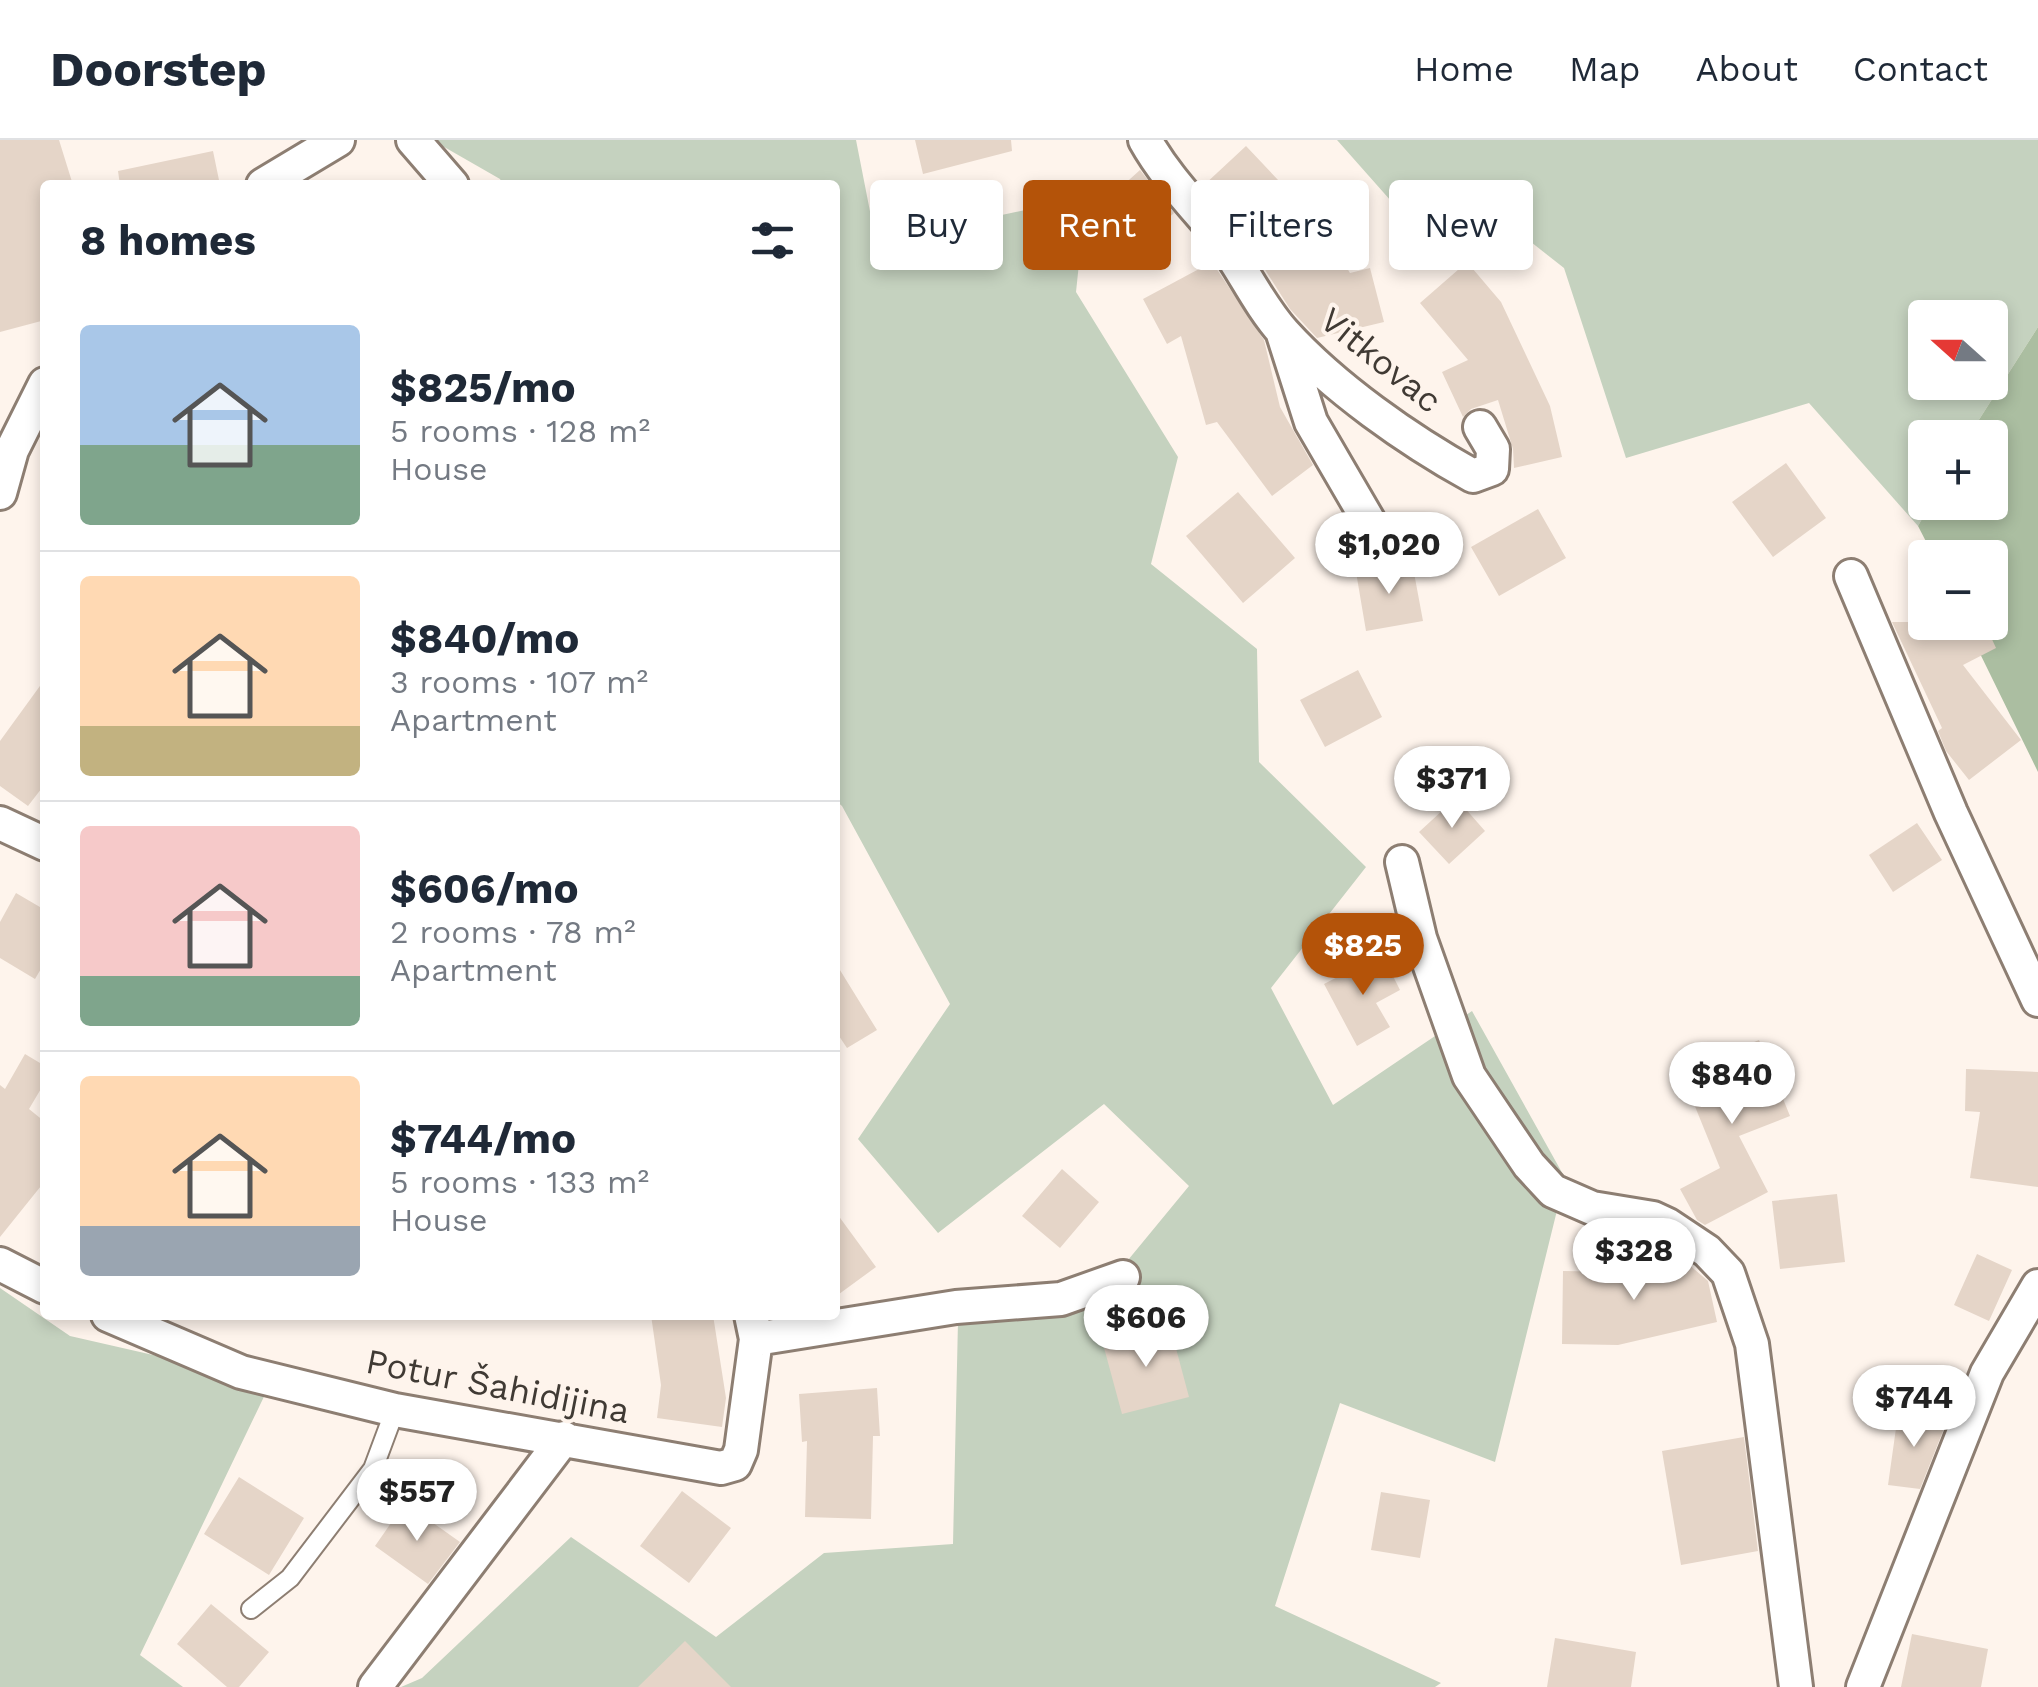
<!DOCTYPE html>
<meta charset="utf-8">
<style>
:root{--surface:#fff;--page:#f2f2f3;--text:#1f2937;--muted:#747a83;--line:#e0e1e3;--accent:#b45309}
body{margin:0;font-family:"Work Sans",sans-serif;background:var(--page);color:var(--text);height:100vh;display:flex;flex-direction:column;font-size:38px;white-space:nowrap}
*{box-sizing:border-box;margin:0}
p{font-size:32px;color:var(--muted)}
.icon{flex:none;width:55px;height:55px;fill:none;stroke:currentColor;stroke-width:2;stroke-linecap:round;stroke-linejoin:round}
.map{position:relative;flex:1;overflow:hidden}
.details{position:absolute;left:40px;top:40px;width:800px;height:1140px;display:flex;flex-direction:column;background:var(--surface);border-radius:10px;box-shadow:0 5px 15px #0003}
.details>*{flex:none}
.hud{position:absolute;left:870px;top:40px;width:950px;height:90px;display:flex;gap:20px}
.needle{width:65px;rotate:291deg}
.tools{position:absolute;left:1908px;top:160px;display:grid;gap:20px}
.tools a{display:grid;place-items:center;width:100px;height:100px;border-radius:10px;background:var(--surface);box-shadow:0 5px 15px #0003;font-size:50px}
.price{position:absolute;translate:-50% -85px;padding:0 22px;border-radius:35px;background:#fff;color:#222;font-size:32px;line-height:65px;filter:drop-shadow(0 2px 5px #0008)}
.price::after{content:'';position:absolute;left:50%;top:60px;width:30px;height:22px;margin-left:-15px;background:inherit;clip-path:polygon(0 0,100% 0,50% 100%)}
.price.on{background:var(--accent);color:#fff}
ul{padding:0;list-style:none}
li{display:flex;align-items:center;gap:30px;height:250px;padding:0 40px}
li+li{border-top:2px solid var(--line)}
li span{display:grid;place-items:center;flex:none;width:280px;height:200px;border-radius:10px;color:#555}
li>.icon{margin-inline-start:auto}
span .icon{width:120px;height:120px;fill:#fffc;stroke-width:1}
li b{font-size:42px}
h2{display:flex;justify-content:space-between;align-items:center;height:120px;padding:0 40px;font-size:42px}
.pill{padding:0 35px;border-radius:10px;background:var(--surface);box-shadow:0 5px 15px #0003;font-size:35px;line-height:90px}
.pill.on{background:var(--accent);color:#fff}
header{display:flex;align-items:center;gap:60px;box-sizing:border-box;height:140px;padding:0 50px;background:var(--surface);border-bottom:2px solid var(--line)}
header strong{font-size:48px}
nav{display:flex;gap:55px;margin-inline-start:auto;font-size:35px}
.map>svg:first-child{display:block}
</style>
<header>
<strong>Doorstep</strong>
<nav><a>Home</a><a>Map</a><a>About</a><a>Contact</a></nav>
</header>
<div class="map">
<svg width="2038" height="1547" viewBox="0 0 2038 1547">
<rect width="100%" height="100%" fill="#fef4ec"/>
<path fill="#c5d2bf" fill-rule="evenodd" d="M 432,0 L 856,0 L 876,102 L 1086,57 L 1076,152 L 1178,317 L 1151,424 L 1257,509 L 1259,622 L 1366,727 L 1271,848 L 1333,965 L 1472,871 L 1565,1038 L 1495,1322 L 1340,1263 L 1275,1466 L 1441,1543 L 1435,1547 L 401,1547 L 422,1538 L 571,1397 L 716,1497 L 824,1413 L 953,1404 L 958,1181 L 1105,1148 L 1189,1046 L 1104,964 L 938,1093 L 858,999 L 950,864 L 842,666 L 835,660 L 835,45 L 503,45 L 500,39 Z
M 1337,0 L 2038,0 L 2038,187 L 1968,297 L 1925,298 L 1925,362 L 1931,363 L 1918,386 L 1809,263 L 1626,318 L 1564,128 L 1485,66 L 1399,70 ZM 1925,178 L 1990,178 L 1990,242 L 1925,242 Z
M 0,1148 L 70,1196 L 271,1242 L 140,1515 L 183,1547 L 0,1547 Z"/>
<path fill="#abbea1" d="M 2038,187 L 2038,632 L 1965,483 L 1990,482 L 1990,418 L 1934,417 L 1918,386 L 1931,363 L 1990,362 L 1990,298 L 1968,297 Z"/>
<path fill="#e5d5c8" d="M 0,0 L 59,0 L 73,45 L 45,45 L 45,180 L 0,192 Z
M 915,0 L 1011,0 L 1012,11 L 923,34 Z
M 1246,6 L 1295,58 L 1302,54 L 1350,133 L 1370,128 L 1384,182 L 1317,198 L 1290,169 L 1248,103 L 1251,101 L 1203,46 Z
M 213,11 L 220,45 L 120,45 L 118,31 Z
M 1140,30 L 1174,73 L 1116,126 L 1079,85 Z
M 1212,122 L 1264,200 L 1280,267 L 1313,325 L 1272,356 L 1217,282 L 1206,285 L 1181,196 L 1167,204 L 1143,159 Z
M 1467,122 L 1501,162 L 1550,266 L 1562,317 L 1514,328 L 1513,309 L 1498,260 L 1471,269 L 1463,277 L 1442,232 L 1468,220 L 1420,163 Z
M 1786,323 L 1826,378 L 1773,417 L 1732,362 Z
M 1238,352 L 1295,418 L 1243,463 L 1186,396 Z
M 1538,369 L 1566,418 L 1499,456 L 1471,407 Z
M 1412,422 L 1423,481 L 1366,491 L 1356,432 Z
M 1892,482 L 1984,482 L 1996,508 L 1963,525 L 2021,600 L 1969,640 L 1946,611 L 1938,591 L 1942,588 Z
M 1358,530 L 1382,577 L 1325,607 L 1300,560 Z
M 45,539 L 45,644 L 28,666 L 0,646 L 0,601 Z
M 1456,658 L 1485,691 L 1449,724 L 1419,692 Z
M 1917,683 L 1942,720 L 1893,752 L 1869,715 Z
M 16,753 L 45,770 L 45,822 L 35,839 L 0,818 L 0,782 Z
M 1382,814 L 1400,850 L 1376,863 L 1390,887 L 1357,906 L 1324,844 Z
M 835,822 L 877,890 L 847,908 L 835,890 Z
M 1759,900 L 1790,976 L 1739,996 L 1768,1052 L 1705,1085 L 1697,1080 L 1680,1049 L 1720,1028 L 1681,932 Z
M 25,914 L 45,926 L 45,942 L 29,969 L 45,982 L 45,1041 L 0,1097 L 0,945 L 5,949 Z
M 1966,929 L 2038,932 L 2038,1047 L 1970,1038 L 1980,972 L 1965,971 Z
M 1062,1029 L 1099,1062 L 1060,1108 L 1022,1076 Z
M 1837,1054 L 1845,1122 L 1780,1129 L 1772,1061 Z
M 835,1071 L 876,1127 L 835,1157 Z
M 1977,1114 L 2012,1130 L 1989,1181 L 1954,1165 Z
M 1680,1117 L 1708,1141 L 1717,1182 L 1618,1205 L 1562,1204 L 1563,1131 L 1617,1132 Z
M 651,1175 L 713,1175 L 726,1258 L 722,1287 L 657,1278 L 661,1245 Z
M 1170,1186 L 1189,1257 L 1122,1274 L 1103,1204 Z
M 877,1248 L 880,1296 L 873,1296 L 871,1379 L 805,1377 L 807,1301 L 802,1302 L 799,1254 Z
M 1898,1274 L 1947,1281 L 1920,1349 L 1888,1345 Z
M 1744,1297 L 1758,1411 L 1681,1425 L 1662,1311 Z
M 239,1337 L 304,1378 L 269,1435 L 204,1394 Z
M 682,1351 L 731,1388 L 689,1443 L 640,1406 Z
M 1381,1352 L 1430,1360 L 1420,1418 L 1371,1410 Z
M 405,1363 L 460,1402 L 428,1444 L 375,1406 Z
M 211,1464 L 269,1512 L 239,1547 L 227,1547 L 177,1504 Z
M 1912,1494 L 1988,1509 L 1981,1547 L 1901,1547 Z
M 1555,1498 L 1636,1512 L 1631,1547 L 1547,1547 Z
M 685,1501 L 731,1547 L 638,1547 Z"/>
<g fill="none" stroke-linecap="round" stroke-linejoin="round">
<defs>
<path id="service" d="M 251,1469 L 290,1438 L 373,1329 L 395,1270"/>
<path id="minor" d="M 413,0 L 452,45
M 1145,0 C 1164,34 1190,61 1215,91 C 1240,123 1257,163 1284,193 C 1334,248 1408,300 1473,336 L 1492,329 L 1493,309 L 1480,287
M 263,45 L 338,0
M 1282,191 L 1311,282 L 1385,409
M 0,353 L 12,310 L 45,244
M 1851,436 L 1951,673 L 2038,860
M 0,683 L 45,704
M 1402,722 L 1420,798 L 1469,936 L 1529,1025 L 1553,1051 L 1592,1068 L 1653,1078 L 1668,1085 L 1707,1111 L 1728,1133 L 1752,1204 L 1796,1547
M 0,1124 L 45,1147
M 108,1175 L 241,1232 L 395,1270 L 721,1328 L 735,1324 L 741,1310 L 756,1199 L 751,1175
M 756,1199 L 956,1167 L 1061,1159 L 1123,1137
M 375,1547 L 564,1298
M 1863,1547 L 1987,1233 L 2038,1146"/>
</defs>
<use href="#service" stroke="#8d7e72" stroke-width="22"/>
<use href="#minor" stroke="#8d7e72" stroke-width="38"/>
<use href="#service" stroke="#fff" stroke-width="18"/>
<use href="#minor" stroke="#fff" stroke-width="32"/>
</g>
<g text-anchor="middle" stroke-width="8" stroke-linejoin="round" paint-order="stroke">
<g font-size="35" fill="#403a34" stroke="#fef4ec">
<text transform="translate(1381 220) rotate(39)" y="12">Vitkovac</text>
<text transform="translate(498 1246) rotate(11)" y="12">Potur Šahidijina</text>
</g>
</g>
</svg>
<div class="tools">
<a><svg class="needle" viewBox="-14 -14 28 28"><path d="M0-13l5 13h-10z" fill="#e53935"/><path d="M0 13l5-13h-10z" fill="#747a83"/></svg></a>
<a>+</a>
<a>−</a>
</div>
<b class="price" style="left:1389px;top:457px">$1,020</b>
<b class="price" style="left:1452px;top:691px">$371</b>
<b class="price on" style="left:1363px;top:858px">$825</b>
<b class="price" style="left:1732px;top:987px">$840</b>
<b class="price" style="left:1634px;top:1163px">$328</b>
<b class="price" style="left:1146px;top:1230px">$606</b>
<b class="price" style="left:1914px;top:1310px">$744</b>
<b class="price" style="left:417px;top:1404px">$557</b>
<div class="hud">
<a class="pill">Buy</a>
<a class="pill on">Rent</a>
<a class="pill">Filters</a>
<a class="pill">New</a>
</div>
<section class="details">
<h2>8 homes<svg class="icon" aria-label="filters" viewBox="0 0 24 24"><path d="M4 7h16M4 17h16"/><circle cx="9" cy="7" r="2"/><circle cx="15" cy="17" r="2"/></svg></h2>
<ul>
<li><span style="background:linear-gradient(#a9c7e8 60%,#7fa58c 0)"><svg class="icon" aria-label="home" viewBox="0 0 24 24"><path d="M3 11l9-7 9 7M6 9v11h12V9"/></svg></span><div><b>$825/mo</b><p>5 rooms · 128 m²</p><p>House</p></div></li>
<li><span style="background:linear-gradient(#ffd9b3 75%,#c2b280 0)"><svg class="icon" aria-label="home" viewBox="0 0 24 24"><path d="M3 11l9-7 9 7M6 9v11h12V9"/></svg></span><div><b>$840/mo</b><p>3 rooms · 107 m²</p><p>Apartment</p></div></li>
<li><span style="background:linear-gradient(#f6c9c9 75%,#7fa58c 0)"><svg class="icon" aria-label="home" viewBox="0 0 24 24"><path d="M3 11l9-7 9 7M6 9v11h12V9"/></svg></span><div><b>$606/mo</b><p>2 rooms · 78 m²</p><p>Apartment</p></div></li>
<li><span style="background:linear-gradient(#ffd9b3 75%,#9aa5b1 0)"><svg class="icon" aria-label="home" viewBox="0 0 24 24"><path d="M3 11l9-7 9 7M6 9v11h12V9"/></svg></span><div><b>$744/mo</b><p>5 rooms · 133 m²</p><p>House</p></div></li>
</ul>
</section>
</div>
